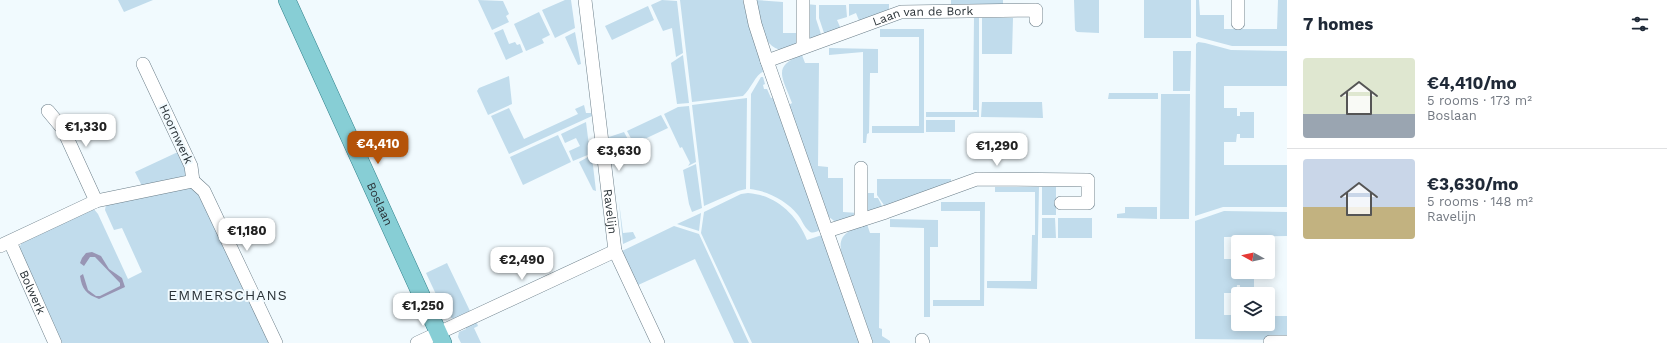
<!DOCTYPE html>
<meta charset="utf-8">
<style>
:root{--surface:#fff;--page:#f2f2f3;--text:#1f2937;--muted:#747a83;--line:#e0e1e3;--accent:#b45309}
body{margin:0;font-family:"Work Sans",sans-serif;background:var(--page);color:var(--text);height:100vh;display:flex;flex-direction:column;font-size:15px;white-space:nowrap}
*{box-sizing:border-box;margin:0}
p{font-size:13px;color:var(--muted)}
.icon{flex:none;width:22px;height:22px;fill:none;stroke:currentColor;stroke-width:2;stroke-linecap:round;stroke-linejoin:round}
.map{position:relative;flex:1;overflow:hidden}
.side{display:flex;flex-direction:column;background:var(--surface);width:380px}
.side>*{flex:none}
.needle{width:26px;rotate:278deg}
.controls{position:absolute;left:1231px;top:235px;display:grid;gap:8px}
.controls a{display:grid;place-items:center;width:44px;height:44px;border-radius:4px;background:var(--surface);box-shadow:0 2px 10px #0003;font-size:20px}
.price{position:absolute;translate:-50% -34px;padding:0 9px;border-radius:8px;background:#fff;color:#222;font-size:13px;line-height:26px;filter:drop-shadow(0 1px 2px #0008)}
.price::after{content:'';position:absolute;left:50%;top:24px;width:12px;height:9px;margin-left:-6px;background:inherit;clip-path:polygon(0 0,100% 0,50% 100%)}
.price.current{background:var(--accent);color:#fff}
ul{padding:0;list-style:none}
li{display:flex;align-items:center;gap:12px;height:100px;padding:0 16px}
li+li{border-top:1px solid var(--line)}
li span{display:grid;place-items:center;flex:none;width:112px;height:80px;border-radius:4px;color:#555}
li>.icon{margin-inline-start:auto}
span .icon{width:48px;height:48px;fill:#fffc;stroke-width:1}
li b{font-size:17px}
h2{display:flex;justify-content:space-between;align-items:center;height:48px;padding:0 16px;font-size:17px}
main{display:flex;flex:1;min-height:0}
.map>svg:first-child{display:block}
</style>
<main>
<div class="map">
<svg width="1287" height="343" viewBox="0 0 1287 343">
<rect width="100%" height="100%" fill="#f1fafe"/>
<path fill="#c1dcec" d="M 118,0 L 153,0 L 124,12 Z
M 478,0 L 503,1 L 509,14 L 506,16 L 509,22 L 492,30 Z
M 565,0 L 571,0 L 575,28 L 555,38 L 542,10 Z
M 662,0 L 677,1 L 683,53 L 676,57 L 672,28 L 663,31 L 651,5 Z
M 680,0 L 743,0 L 750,30 L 764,71 C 755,75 751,89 743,96 L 692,102 Z
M 756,0 L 783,2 L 783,33 L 798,33 L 799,44 L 782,50 C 761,48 759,16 756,0 Z
M 951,0 L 1003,0 L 1003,5 L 951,6 Z
M 1074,0 L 1099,0 L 1099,33 L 1077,32 L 1075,30 Z
M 1144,0 L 1191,0 L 1191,38 L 1144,38 Z
M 1196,0 L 1199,0 L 1200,15 L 1224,15 L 1224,29 L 1277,29 L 1278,0 L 1287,0 L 1287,46 L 1232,46 L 1198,37 L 1196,36 Z
M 806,4 L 816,5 L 816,19 L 822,37 L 808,41 Z
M 849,4 L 889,4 L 889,13 L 860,23 L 856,13 L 849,16 Z
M 819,5 L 846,5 L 847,17 L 837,20 L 841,29 L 825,36 L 819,18 Z
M 648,6 L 654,20 L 612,40 L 605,26 Z
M 539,12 L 550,35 L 542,39 L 544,43 L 526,51 L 514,24 Z
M 974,17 L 979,17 L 979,117 L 926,117 L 926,112 L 977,112 L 977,110 L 973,110 Z
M 982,18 L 1013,18 L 1012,54 L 982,54 Z
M 503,29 L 509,44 L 515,42 L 517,45 L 520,44 L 523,52 L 506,60 L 494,33 Z
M 880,29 L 924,29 L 924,133 L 872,133 L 872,126 L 919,126 L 919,37 L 880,37 Z
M 575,32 L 581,64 L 578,65 L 565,37 Z
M 1198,42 L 1205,43 L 1231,50 L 1287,51 L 1287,86 L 1224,86 L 1224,108 L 1237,108 L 1237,116 L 1240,116 L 1240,112 L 1254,112 L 1254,138 L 1240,138 L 1240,134 L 1237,134 L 1236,142 L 1224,142 L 1224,165 L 1287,165 L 1287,207 L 1223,207 L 1195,216 L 1196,44 Z
M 829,48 L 878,49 L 878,73 L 870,73 L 869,133 L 867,134 L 866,143 L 863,143 L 863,52 L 829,55 Z
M 1173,51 L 1191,51 L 1190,91 L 1173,91 Z
M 683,55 L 689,103 L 677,104 L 671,63 Z
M 802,55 L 805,63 L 819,63 L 818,166 L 828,167 L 828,178 L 843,178 L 843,212 L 858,213 L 837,223 L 829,217 L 789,105 L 792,103 C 783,78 771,66 802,55 Z
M 509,76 L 512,104 L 488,115 L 477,91 L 479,88 Z
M 761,77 L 763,77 L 765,84 L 763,85 L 764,89 L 767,89 L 771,98 L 773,98 L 820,230 C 816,232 812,234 809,231 C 804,227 802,220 798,215 C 787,201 768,191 750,189 L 751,94 Z
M 1109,93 L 1158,93 L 1158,99 L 1108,99 Z
M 1161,94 L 1190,94 L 1189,219 L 1160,219 Z
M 747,98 L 746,189 L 738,191 L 704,206 L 692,105 Z
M 982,102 L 1042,102 L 1043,118 L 981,117 Z
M 584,105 L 586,113 L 591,113 L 592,116 L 509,154 L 491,116 L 509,108 L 524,139 L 578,114 L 575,109 Z
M 689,106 L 696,162 L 688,166 L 690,163 L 682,147 L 680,148 L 664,114 L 678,107 Z
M 661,115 L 668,128 L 634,144 L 627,131 Z
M 926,120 L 955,120 L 955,132 L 926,132 Z
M 586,122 L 590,154 L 573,161 L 569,151 L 580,146 L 576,138 L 565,143 L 561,134 Z
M 624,132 L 631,145 L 611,152 L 609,137 Z
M 558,135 L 571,162 L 523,185 L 510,157 Z
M 180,151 L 188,168 L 184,179 L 142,186 L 135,172 Z
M 588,157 L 592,157 L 596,191 L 593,190 L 579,162 Z
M 696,164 L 702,208 L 692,212 L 689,204 L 683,170 Z
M 877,179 L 951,179 L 951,184 L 886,208 L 877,195 Z
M 195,187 L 270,343 L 61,343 L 19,248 L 22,242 L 93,208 L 98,214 L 128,279 L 142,272 L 122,228 L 114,230 L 105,210 L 106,204 Z
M 995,187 L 1039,187 L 1037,289 L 987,288 L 987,281 L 1031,281 L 1032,235 L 1035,235 L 1035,192 L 995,192 Z
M 1042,187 L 1056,187 L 1056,215 L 1042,215 Z
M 748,193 C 776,195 797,215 807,240 L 822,235 L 860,343 L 752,343 L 701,233 L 704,212 L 741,194 Z
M 867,193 L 874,193 L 874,198 L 878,198 L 883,208 L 868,214 L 865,208 Z
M 619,202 L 623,233 L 633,232 L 636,238 L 623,244 Z
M 941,202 L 985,202 L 984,306 L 933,306 L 933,300 L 980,300 L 980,211 L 941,211 Z
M 1125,207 L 1157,207 L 1157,219 L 1117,218 L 1117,214 L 1125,213 Z
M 1224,211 L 1287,212 L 1287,236 L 1224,237 L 1224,259 L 1236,259 L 1238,272 L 1254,272 L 1254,289 L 1240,289 L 1240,285 L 1237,285 L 1236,293 L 1224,293 L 1224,315 L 1238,315 L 1238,324 L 1268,324 L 1268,316 L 1287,316 L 1287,340 L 1195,339 L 1195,221 Z
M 701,213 L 699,231 L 677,224 Z
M 1042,218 L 1055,218 L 1056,238 L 1042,238 Z
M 1058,218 L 1092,218 L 1092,238 L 1058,238 Z
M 890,219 L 938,220 L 938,247 L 930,247 L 930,317 L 924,317 L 924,228 L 890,227 Z
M 867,224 L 870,233 L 880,233 L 879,328 L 882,329 L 882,336 L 890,341 L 890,343 L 873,343 L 841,251 C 838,232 852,230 867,224 Z
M 674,226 L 699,234 L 749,343 L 734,343 L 695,259 L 636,286 L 622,251 Z
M 447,263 L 470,311 L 453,319 L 449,316 L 444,304 L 441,305 L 426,273 Z
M 476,321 L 478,326 L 474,328 L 481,343 L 461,343 L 458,337 L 459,332 L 466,329 L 465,326 Z"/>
<path fill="#9895b4" d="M 92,252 L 101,256 L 109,269 L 122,278 L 125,287 L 99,299 C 86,294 82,289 80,276 L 83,274 L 88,290 L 96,296 L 100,296 L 120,286 L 120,283 L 95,257 L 90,257 L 84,266 L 80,263 L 82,258 L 86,253 Z"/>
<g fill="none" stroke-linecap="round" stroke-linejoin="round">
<defs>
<g id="minor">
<path id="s1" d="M 585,0 L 615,251 L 658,343"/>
<path d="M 750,0 L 755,24 L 767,61 L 866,343"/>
<path d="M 803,0 L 803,47"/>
<path d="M 1238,23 L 1238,0"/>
<path id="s2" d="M 767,61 L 901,12 L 1036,10 L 1036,20"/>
<path d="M 48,111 L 63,129 L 96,201"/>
<path d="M 861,168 L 861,220"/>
<path d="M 193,181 L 204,191 L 276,343"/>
<path d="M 827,231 L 886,212 L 977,179 L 1088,180 L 1088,203 L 1061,203"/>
<path id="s3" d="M 10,242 L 55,343"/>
<path d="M 0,246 L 96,201 L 193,181 L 191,166 L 143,64"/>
<path d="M 922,340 L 923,343"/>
<path d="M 1270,342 L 1287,342"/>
<path d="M 417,343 L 615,251"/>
</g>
<g id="major">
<path id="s4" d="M 287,0 L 443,343"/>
</g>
</defs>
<use href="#minor" stroke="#6b7e89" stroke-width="14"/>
<use href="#major" stroke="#32828c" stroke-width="18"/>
<use href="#minor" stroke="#fff" stroke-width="13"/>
<use href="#major" stroke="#87ced5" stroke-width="17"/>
</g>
<g text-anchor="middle" stroke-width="4" stroke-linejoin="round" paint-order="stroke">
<g font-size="12" fill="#2a3237" stroke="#f1fafe">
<text dy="4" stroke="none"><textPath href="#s2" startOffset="164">Laan van de Bork</textPath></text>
<text transform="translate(176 134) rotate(65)" y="4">Hoornwerk</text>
<text dy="4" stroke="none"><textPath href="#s4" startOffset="224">Boslaan</textPath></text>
<text dy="4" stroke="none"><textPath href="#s1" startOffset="213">Ravelijn</textPath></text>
<text dy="4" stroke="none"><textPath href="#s3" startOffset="55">Bolwerk</textPath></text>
</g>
<g font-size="14" letter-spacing="1" fill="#2a3237" stroke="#f1fafe">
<text x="228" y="300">EMMERSCHANS</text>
</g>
</g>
</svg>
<div class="controls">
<a><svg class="needle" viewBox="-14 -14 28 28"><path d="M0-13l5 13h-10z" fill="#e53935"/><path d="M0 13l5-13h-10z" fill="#747a83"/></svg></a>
<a><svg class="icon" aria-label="layers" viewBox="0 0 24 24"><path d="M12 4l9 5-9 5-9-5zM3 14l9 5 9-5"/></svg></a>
</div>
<b class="price" style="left:86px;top:148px">€1,330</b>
<b class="price current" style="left:378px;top:165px">€4,410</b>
<b class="price" style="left:997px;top:167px">€1,290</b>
<b class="price" style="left:619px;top:172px">€3,630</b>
<b class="price" style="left:247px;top:252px">€1,180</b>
<b class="price" style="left:522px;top:281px">€2,490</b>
<b class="price" style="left:423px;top:327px">€1,250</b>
</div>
<section class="side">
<h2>7 homes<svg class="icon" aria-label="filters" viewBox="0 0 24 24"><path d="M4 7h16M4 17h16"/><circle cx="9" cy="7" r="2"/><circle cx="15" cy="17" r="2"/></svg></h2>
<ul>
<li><span style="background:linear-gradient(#dfe7d0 70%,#9aa5b1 0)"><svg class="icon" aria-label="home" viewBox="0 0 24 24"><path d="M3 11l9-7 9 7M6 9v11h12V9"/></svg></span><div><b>€4,410/mo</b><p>5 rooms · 173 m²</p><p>Boslaan</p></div></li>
<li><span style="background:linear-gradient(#c9d6e8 60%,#c2b280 0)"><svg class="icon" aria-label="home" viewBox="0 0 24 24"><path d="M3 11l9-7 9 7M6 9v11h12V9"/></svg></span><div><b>€3,630/mo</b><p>5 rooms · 148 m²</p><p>Ravelijn</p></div></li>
</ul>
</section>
</main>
